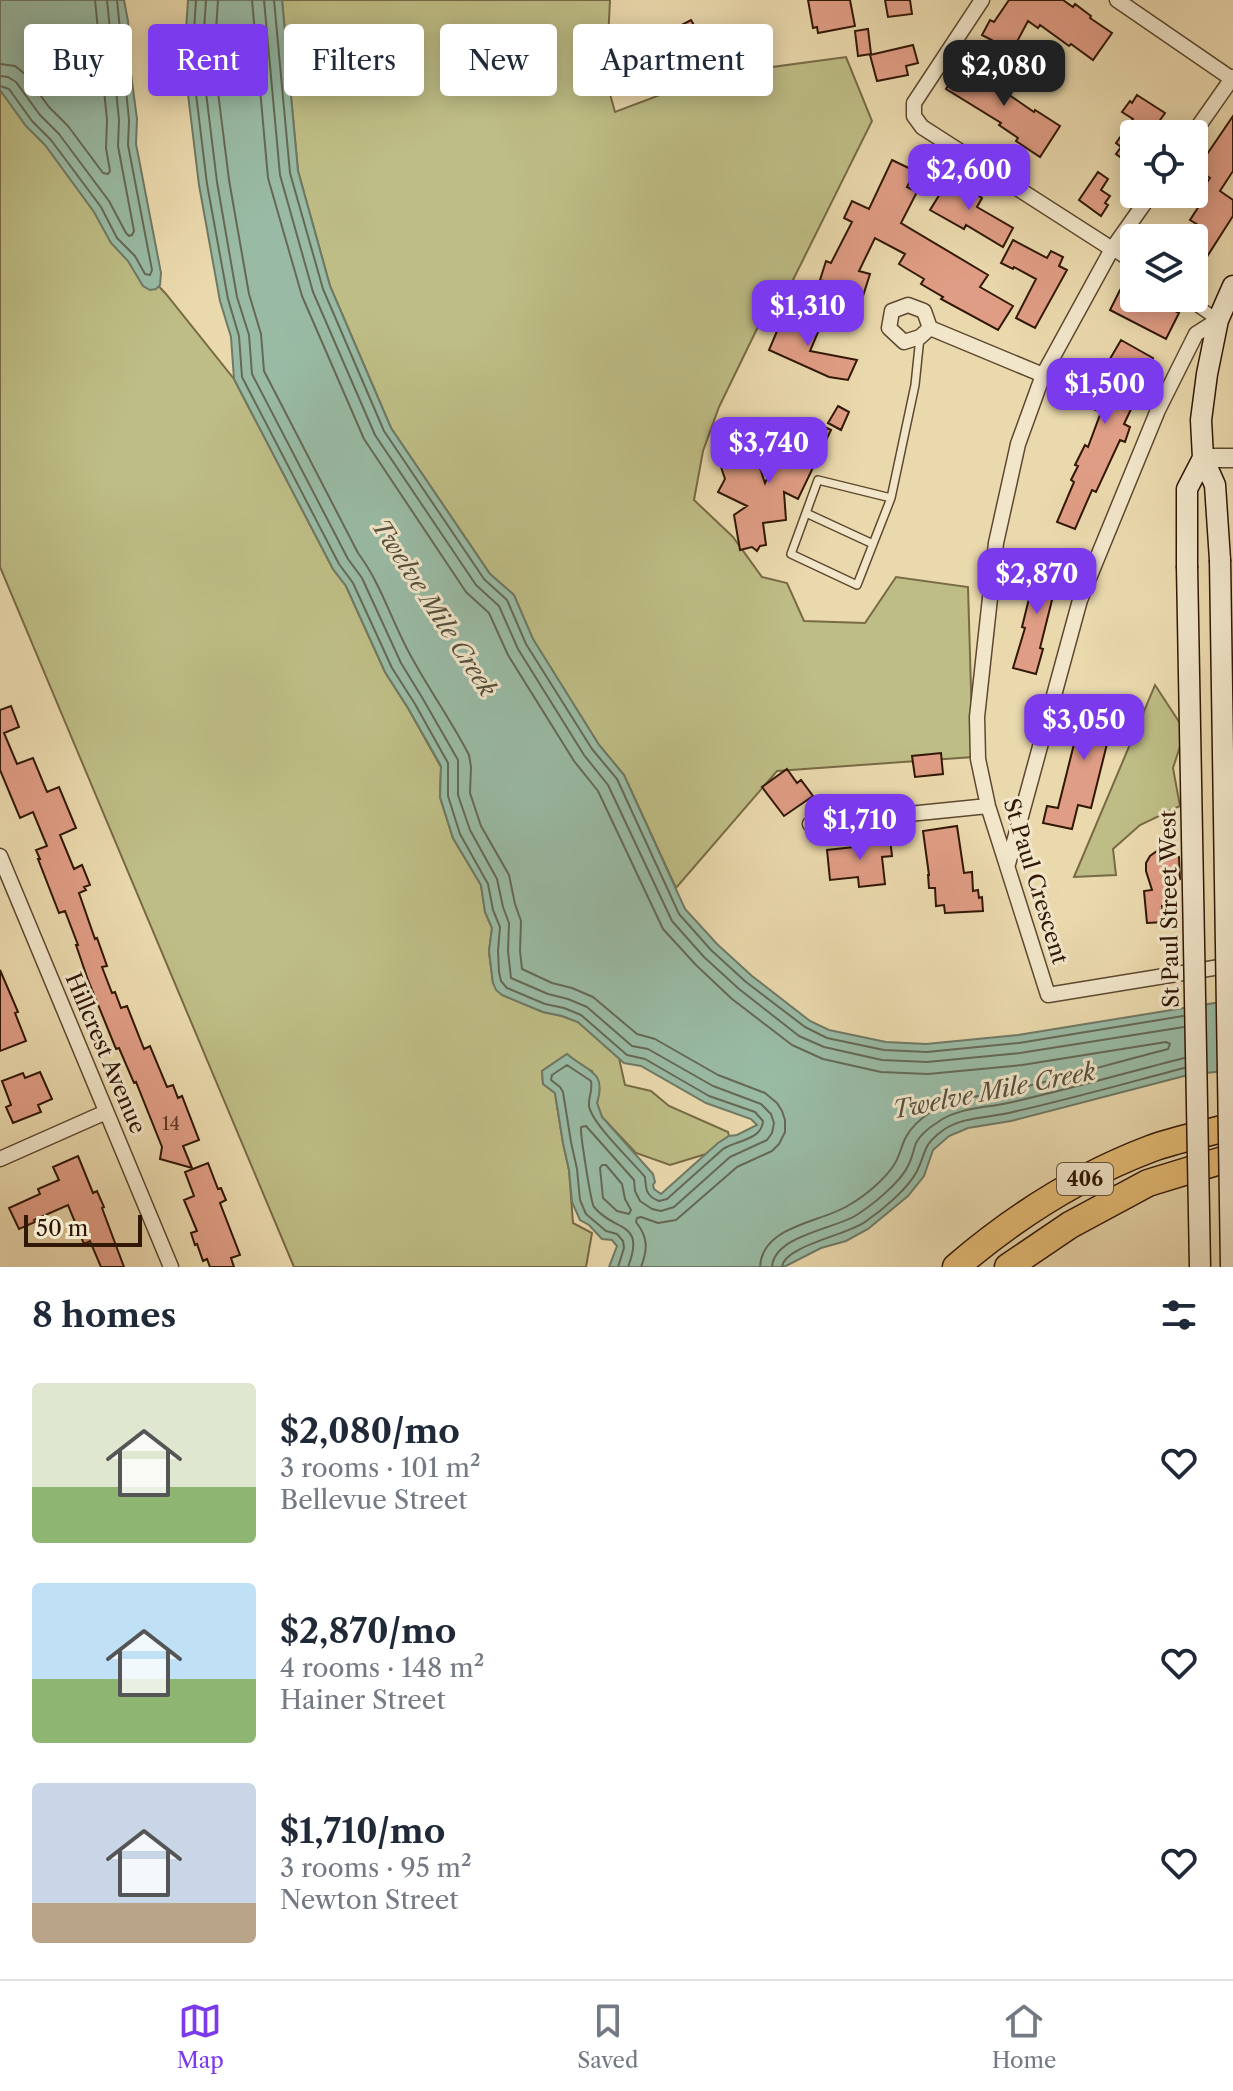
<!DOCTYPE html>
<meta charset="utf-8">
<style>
:root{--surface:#fff;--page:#f2f2f3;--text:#1f2937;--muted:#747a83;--line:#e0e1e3;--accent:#7c3aed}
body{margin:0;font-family:"Libre Caslon Text",serif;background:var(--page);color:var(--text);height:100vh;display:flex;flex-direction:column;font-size:30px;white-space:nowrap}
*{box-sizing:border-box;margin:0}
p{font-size:26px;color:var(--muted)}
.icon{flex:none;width:44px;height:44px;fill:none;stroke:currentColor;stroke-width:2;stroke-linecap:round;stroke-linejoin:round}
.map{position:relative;height:1267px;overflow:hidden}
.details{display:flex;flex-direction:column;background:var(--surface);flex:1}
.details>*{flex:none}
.top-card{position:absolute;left:24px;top:24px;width:800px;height:72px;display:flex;gap:16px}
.fabs{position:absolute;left:1120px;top:120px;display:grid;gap:16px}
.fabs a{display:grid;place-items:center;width:88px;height:88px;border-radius:8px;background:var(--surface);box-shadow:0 4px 20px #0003;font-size:40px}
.scale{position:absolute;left:24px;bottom:20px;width:118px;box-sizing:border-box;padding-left:8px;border:4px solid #311705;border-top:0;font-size:22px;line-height:28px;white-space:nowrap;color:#311705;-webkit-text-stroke:6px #f1e6ca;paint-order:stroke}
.price{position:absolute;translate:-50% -68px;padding:0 18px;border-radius:16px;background:var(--accent);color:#fff;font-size:26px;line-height:52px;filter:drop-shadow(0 2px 4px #0008)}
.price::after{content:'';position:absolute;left:50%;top:48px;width:24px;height:18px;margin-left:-12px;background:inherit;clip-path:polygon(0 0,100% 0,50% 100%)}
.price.active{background:#222;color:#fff}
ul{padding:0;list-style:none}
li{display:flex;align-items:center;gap:24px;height:200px;padding:0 32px}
li span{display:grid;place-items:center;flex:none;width:224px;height:160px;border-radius:8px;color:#555}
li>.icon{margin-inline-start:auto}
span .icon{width:96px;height:96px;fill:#fffc;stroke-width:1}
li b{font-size:34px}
h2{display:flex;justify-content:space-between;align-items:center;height:96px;padding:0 32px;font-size:34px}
.chip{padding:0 28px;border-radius:8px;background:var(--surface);box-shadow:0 4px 20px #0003;font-size:28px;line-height:72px}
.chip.active{background:var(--accent);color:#fff}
.dock{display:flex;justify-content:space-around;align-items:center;height:112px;border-top:2px solid var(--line);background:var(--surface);font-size:22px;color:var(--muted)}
.dock a{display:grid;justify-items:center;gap:4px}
.dock .active{color:var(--accent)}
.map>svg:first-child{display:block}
</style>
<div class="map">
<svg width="1233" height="1267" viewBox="0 0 1233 1267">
<rect width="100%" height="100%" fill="#ead9ad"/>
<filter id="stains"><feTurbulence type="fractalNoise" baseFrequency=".0025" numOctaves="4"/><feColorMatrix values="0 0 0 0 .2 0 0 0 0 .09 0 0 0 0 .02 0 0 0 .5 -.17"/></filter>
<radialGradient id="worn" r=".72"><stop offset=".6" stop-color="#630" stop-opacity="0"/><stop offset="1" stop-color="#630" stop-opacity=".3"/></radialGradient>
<path fill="#bebd85" stroke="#786a45" stroke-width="2" d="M 282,0 L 610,0 L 606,80 L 615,112 L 713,75 L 846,57 L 872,121 L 787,292 L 771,300 L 719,407 L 703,451 L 694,500 L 733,537 L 762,577 L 787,583 L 804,621 L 865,623 L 896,577 L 968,587 L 973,757 L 777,771 L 676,888 L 624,775 L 599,745 L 532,638 L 514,595 L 490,574 L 391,428 L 330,286 L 298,171 Z
M 0,70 L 109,233 L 166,294 L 234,379 L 333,569 L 346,586 L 385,672 L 408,708 L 441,767 L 440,797 L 453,838 L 481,885 L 485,912 L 492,928 L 489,952 L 493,983 L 502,995 L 543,1012 L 562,1016 L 578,1022 L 619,1058 L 625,1085 L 651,1091 L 669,1106 L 728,1132 L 729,1136 L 706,1154 L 670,1165 L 636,1153 L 602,1117 L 597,1103 L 598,1098 L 592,1071 L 582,1067 L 567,1054 L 542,1071 L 543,1084 L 555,1093 L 563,1143 L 569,1170 L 573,1223 L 592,1233 L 586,1267 L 294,1267 L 0,567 Z
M 1155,685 L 1185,731 L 1173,768 L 1180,806 L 1140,825 L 1113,849 L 1116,875 L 1074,877 Z"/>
<path fill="#99bba5" stroke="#6f7965" stroke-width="2" d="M 0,0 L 124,0 L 128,21 L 129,59 L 137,119 L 136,144 L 161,273 L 160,285 L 156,289 L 150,290 L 143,286 L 128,261 L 111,243 L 94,212 L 45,145 L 26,126 L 0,90 Z
M 188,0 L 282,0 L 298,171 L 330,286 L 391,428 L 490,574 L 514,595 L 533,639 L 599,745 L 624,775 L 685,909 L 717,944 L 752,976 L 810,1021 L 829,1030 L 886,1042 L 926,1044 L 1018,1035 L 1233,1000 L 1233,1070 L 1188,1075 L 1011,1121 L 968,1128 L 949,1136 L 933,1150 L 924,1176 L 908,1196 L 868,1229 L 846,1241 L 821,1248 L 784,1267 L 609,1267 L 617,1246 L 612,1240 L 602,1239 L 589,1225 L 580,1220 L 572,1202 L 569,1170 L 563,1143 L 555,1093 L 543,1084 L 542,1071 L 567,1054 C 588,1072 607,1071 597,1103 L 602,1117 L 653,1174 L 655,1182 L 653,1185 L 654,1189 L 661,1194 L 718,1143 L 729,1136 L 737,1135 L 757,1125 L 751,1119 L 706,1103 L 641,1066 L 624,1063 L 578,1022 L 562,1016 L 543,1012 L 502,995 L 496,990 L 493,983 L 489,951 L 492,928 L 485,912 L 481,885 L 453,838 L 440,797 L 441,766 L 408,708 L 385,672 L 346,586 L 333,569 L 234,379 L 231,337 L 220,301 L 199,185 L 184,61 Z"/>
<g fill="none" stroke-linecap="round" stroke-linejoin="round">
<path stroke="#656955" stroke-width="2" d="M 196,0 L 192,61 L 207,184 L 228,299 L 239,336 L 242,377 L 339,564 L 353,583 L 392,668 L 415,704 L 448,763 L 448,796 L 460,834 L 488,884 L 493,910 L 500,927 L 498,951 L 499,972 L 501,981 L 507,988 L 545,1004 L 564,1008 L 581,1015 L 627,1055 L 645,1059 L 709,1096 L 755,1112 L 763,1121 C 762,1140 737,1140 723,1149 L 667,1199 L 659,1201 C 646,1196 646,1190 645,1177 C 632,1161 592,1124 589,1106 C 588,1097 593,1091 591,1081 L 567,1065 L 552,1075 L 551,1080 L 560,1087 L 563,1092 L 571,1142 L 577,1169 L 580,1200 L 586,1214 L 606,1231 L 617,1234 L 623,1241 L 624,1248 L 618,1267
M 206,0 L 202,60 L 217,182 L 237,297 L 249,335 L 252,374 L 348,559 L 362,578 L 401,663 L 423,699 L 458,760 L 458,795 L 470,830 L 497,879 L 503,907 L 509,923 L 508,951 L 511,978 L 548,994 L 568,999 L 587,1007 L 632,1046 L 648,1049 L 713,1086 L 761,1104 L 771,1114 L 774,1123 L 772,1133 L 767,1140 L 730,1157 L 674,1207 L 661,1211 L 652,1209 L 640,1201 L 635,1191 L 634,1180 L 586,1126 L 581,1127 C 580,1133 591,1203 594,1207 C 615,1233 646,1220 628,1267
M 218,0 L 214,60 L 229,180 L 249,294 L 261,334 L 264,371 L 358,553 C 382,585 392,623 412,658 C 430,691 452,722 469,755 L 471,767 L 470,793 L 481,826 L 509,875 L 515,904 L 521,921 L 520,951 L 522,969 L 552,983 L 572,988 L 593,997 L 637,1034 L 655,1039 L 718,1075 L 765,1093 L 777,1103 L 782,1111 L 785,1120 L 785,1132 L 779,1144 L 772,1151 L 737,1167 L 676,1220 L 658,1223 L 641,1217 L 637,1218 L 636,1222 C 648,1237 648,1249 641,1267
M 252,0 L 268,178 L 302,296 L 364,439 L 466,592 L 489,613 L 508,655 L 574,761 L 598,791 L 663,929 L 696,965 L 732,999 L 792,1045 L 823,1059 L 881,1072 L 928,1074 L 1022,1065 L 1166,1042 L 1170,1044 L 1168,1049 C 1114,1063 1062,1078 1008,1091 C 983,1097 954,1096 932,1111 C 923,1117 911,1127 906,1137 C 901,1146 900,1156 894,1165 C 884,1180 865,1196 849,1205 C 821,1223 762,1225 760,1267
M 264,0 L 280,175 L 313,292 L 375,435 L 476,585 L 499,606 L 518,649 L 584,755 L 608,785 L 672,921 L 704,957 L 739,989 L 799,1036 L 824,1047 L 882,1060 L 927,1062 L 1020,1053 L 1184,1027
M 274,0 L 290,173 L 323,289 L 384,431 L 484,579 L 507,600 L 526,644 L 592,749 L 617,779 L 679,914 L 711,950 L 746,982 L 805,1027 L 827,1038 L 884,1050 L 927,1052 L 1019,1043 L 1183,1016
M 0,64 L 15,66 L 25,74 L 49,107 L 68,126 L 103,173 L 108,174 L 110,171 L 106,148 L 107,120 L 95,0
M 0,76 L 8,77 L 16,82 L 40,115 L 59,134 L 109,201 L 126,233 L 129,236 L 132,235 L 134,231 L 118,146 L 119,120 L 107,0
M 0,86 L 9,89 L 32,121 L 51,140 L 101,207 L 117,238 L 135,256 L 145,274 L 150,275 L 152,270 L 128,145 L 129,120 L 117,0
M 602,1165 L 606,1165 L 622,1184 L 625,1199 L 631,1210 L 629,1214 L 617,1211 L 603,1198 L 600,1168 Z
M 772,1267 C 774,1236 833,1229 855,1216 C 871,1206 900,1183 908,1166 C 912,1159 913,1151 916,1143 C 920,1135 930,1127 938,1122 C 957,1108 985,1108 1008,1103 C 1067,1090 1125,1073 1184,1058
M 782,1267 C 784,1246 847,1235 865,1222 C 881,1211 908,1189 917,1171 C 927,1151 922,1146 942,1131 C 962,1116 990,1118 1013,1112 C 1070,1099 1127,1083 1184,1068"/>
</g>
<path fill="#e09d85" stroke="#311705" stroke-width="2" d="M 808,0 L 850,0 L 855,26 L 818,33 L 817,27 L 813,28 Z
M 885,0 L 910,0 L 912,14 L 888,17 Z
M 1009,0 L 1063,0 L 1073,7 L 1075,4 L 1091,16 L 1090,18 L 1112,33 L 1093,60 L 1071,44 L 1069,46 L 1040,25 L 1038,28 L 1028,21 L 1012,51 L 982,35 L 990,20 L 994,22 Z
M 691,20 L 709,52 L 706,53 L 713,65 L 696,74 L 690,62 L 678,69 L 672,56 L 681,52 L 670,31 Z
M 868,29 L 871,54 L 858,56 L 855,31 Z
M 913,45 L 918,63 L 906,66 L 908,75 L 877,81 L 870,55 Z
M 968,61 L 1005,84 L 1002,90 L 1034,112 L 1035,110 L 1060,126 L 1040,157 L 1016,141 L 1018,138 L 999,125 L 1001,123 L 946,89 L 954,76 L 957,78 Z
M 1137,95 L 1165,113 L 1153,130 L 1147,126 L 1141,134 L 1134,134 L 1134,167 L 1116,154 L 1121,147 L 1116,143 L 1133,119 L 1122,112 L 1130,101 L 1132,103 Z
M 1233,116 L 1233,171 L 1220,191 L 1233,200 L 1233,216 L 1194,277 L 1194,230 L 1198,225 L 1190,220 L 1203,200 L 1198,196 L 1210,178 L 1197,169 Z
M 892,160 L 915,171 L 907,187 L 917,192 L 901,223 L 988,275 L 980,287 L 1013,306 L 998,330 L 941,299 L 943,297 L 921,284 L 924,279 L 899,264 L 905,254 L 875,238 L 859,271 L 870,274 L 863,296 L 858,294 L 849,327 L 820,318 L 827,294 L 824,293 L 828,282 L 820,280 L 826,261 L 831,263 L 852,222 L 844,218 L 852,201 L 869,209 Z
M 1098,172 L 1108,179 L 1101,190 L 1110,196 L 1105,203 L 1108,205 L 1101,216 L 1079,200 Z
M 958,178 L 975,188 L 973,192 L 982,198 L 977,207 L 1013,228 L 1003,247 L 966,225 L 964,229 L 930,210 L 948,181 L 954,184 Z
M 1013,240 L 1047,258 L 1051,251 L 1063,257 L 1059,266 L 1067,270 L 1035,328 L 1016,318 L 1036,279 L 1014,267 L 1013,269 L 1001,263 Z
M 1120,290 L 1151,305 L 1154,300 L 1179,313 L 1166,339 L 1110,310 Z
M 786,310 L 821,325 L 810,351 L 857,360 L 848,380 L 829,377 L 769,350 Z
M 1121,340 L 1153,358 L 1128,401 L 1133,405 L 1124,424 L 1130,427 L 1125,442 L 1120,440 L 1096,492 L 1092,490 L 1075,529 L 1057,522 L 1074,482 L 1071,480 L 1078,466 L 1075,465 L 1085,445 L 1088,447 L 1101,412 L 1088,407 L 1091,397 L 1089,396 L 1098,375 L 1100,376 Z
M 838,406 L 849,412 L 841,430 L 828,423 Z
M 812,421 L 831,430 L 798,499 L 784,492 L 786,520 L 763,523 L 766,545 L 760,546 L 757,551 L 752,547 L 740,550 L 734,515 L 747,506 L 718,492 L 725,479 L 721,467 L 725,461 L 735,458 L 741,444 L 754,450 L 765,483 L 783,445 L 798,451 Z
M 1039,558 L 1061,564 L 1040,648 L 1043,649 L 1036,674 L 1013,668 L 1025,628 L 1022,627 Z
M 1086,696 L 1117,704 L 1091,808 L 1078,805 L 1072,829 L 1043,823 L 1047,806 L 1058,808 Z
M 11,706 L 19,727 L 4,733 L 17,764 L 33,758 L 47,792 L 59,787 L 76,828 L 60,835 L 74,869 L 82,865 L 90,885 L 84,887 L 86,890 L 79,893 L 95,939 L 97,938 L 107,966 L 102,967 L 112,993 L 115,992 L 121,1008 L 127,1006 L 144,1049 L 150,1046 L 167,1087 L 173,1085 L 178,1098 L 182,1096 L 199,1140 L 183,1146 L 192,1168 L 160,1159 L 162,1147 L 136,1082 L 134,1083 L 119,1048 L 116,1049 L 88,980 L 76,945 L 78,945 L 65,911 L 59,913 L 38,859 L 40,859 L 36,850 L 47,846 L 33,812 L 20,818 L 0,770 L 0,710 Z
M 941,753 L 943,774 L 915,777 L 912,756 Z
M 787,769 L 797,783 L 801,780 L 813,796 L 784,816 L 762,787 Z
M 957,826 L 964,873 L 972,872 L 973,891 L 978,890 L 979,898 L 982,897 L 983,911 L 945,913 L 944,905 L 936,906 L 935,888 L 929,888 L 928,875 L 929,875 L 923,831 Z
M 890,838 L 892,856 L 882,857 L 885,884 L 859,887 L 858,877 L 830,880 L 827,850 L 855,847 L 854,845 L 873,843 L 872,840 Z
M 1165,849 L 1171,850 L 1179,857 L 1180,879 L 1170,887 L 1171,905 L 1162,906 L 1164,922 L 1147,923 L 1144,891 L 1152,890 L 1146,871 L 1146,863 L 1150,856 L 1157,851 Z
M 0,970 L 18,1012 L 15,1013 L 26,1041 L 0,1051 Z
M 40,1072 L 52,1099 L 38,1105 L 41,1112 L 13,1123 L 6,1107 L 11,1105 L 2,1081 L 23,1073 L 25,1078 Z
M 78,1156 L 93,1193 L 97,1191 L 104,1207 L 102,1208 L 124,1267 L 101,1267 L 90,1241 L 84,1244 L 68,1205 L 34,1220 L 35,1222 L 19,1229 L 9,1208 L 40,1194 L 38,1189 L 59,1180 L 53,1167 Z
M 208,1163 L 218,1189 L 221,1188 L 226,1200 L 220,1203 L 240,1255 L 231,1258 L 234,1267 L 210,1267 L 207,1259 L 203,1261 L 197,1244 L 195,1245 L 191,1233 L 197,1231 L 184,1200 L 194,1196 L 185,1172 Z"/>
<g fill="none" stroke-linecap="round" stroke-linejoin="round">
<defs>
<path id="service" d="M 891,498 L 857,585 L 791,554 L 818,480 L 891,498 L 915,385 L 920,337
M 806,513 L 873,544"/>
<path id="pedestrian" d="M 1112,249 L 1134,264
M 1186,298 L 1218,320"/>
<path id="minor" d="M 982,0 L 914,103 L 914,116 L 922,127 L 1112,249
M 1117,0 L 1232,79
M 1193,134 L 1233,77
M 1151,194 L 1112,249 L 1043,375 L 1018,444 L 996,543 L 977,717 L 978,759 L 988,806 L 1048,995 L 1232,965
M 930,328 L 920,337 L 904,342 L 889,328 L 892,311 L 908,305 L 924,311 L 930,328 L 1043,375
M 810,824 L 988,806
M 0,856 L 171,1267
M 1008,864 L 1080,600 L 1158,410 L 1196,334 L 1218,320
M 0,1159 L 106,1112"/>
<path id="tertiary" d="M 1203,458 L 1233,458"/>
<path id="secondary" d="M 1220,560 L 1215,485 L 1203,458 L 1201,420 L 1207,374 L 1218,320 L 1233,286
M 1187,566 L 1187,489 L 1203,458"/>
<path id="motorway" d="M 956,1267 C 1013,1218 1079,1176 1150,1149 C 1176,1139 1206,1134 1233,1126
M 1008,1267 L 1070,1225 L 1148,1183 L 1233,1157"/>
</defs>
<use href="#service" stroke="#5f482f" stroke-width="10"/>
<use href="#pedestrian" stroke="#5f482f" stroke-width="14"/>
<use href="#minor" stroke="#5f482f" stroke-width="17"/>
<use href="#tertiary" stroke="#5f482f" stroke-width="21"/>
<use href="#secondary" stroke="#311705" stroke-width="23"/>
<use href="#motorway" stroke="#311705" stroke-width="29"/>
<use href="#service" stroke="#f1e6ca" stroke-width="7"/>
<use href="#pedestrian" stroke="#f1e6ca" stroke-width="11"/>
<use href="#minor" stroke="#f1e6ca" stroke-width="14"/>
<use href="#tertiary" stroke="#f1e6ca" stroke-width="18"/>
<use href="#secondary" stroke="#f1e6ca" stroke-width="20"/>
<use href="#motorway" stroke="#e5bc76" stroke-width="26"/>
<defs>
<path id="secondary-bridge" d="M 1220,560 L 1231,1267
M 1187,566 L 1200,1267"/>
</defs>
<use href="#secondary-bridge" stroke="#311705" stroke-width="23" stroke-linecap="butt"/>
<use href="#secondary-bridge" stroke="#f1e6ca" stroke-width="20"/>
</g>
<g text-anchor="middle" stroke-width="6" stroke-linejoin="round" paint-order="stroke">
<g font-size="18" fill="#5d3825">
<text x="171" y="1130">14</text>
</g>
<rect fill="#f1e6ca" stroke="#6b5540" stroke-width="2" x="1057" y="1163" width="56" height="32" rx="6"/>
<g font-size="20" font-weight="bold" fill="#311705">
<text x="1085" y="1186">406</text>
</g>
<g font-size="22" fill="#311705" stroke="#f1e6ca">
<text transform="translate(1036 881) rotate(73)" y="8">St Paul Crescent</text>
<text transform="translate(1169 909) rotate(-91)" y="8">St Paul Street West</text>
<text transform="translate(106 1053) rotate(67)" y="8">Hillcrest Avenue</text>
</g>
<g font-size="24" font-style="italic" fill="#55503d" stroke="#f1e6ca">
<text transform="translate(434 608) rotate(57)" y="8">Twelve Mile Creek</text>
<text transform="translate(994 1091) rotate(-11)" y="8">Twelve Mile Creek</text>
</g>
</g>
<rect width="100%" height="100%" filter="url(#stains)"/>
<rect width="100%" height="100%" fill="url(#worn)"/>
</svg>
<div class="fabs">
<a><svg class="icon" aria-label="locate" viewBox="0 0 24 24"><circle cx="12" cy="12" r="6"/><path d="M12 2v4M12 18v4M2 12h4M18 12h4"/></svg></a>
<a><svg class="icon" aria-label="layers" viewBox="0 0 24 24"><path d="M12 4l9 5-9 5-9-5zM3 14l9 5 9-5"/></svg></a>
</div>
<div class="scale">50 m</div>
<b class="price active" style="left:1004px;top:108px">$2,080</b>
<b class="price" style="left:969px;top:212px">$2,600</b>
<b class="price" style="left:808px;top:348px">$1,310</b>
<b class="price" style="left:1105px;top:426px">$1,500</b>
<b class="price" style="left:769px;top:485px">$3,740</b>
<b class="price" style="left:1037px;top:616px">$2,870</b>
<b class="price" style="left:1084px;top:762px">$3,050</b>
<b class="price" style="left:860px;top:862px">$1,710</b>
<div class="top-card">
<a class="chip">Buy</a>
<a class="chip active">Rent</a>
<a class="chip">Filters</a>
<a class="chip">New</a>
<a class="chip">Apartment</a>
</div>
</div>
<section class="details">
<h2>8 homes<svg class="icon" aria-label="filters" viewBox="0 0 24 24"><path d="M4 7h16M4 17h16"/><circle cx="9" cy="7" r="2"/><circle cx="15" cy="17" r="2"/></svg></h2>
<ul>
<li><span style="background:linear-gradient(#dfe7d0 65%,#8fb573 0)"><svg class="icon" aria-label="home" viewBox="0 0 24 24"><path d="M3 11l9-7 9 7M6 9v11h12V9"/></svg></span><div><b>$2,080/mo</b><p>3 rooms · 101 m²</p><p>Bellevue Street</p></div><svg class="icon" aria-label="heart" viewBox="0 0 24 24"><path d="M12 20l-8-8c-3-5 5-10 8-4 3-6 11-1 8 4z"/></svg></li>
<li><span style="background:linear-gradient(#bfe0f5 60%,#8fb573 0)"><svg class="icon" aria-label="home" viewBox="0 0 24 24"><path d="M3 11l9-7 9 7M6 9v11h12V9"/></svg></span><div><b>$2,870/mo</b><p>4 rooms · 148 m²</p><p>Hainer Street</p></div><svg class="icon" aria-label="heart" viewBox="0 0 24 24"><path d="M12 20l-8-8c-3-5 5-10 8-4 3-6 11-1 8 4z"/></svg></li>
<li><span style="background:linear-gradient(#c9d6e8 75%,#b9a48a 0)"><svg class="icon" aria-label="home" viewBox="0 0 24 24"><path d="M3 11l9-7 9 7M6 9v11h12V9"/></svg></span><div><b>$1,710/mo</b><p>3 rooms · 95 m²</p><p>Newton Street</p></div><svg class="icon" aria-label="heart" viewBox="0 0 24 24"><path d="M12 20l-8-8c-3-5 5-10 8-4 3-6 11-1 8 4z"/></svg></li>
</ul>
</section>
<nav class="dock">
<a class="active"><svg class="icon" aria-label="map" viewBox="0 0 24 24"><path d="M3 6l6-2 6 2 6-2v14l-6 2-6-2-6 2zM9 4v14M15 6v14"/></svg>Map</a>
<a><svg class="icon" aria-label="saved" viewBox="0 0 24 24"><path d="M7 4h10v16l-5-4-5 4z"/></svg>Saved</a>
<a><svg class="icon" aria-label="home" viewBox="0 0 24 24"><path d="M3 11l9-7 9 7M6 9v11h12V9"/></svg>Home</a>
</nav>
